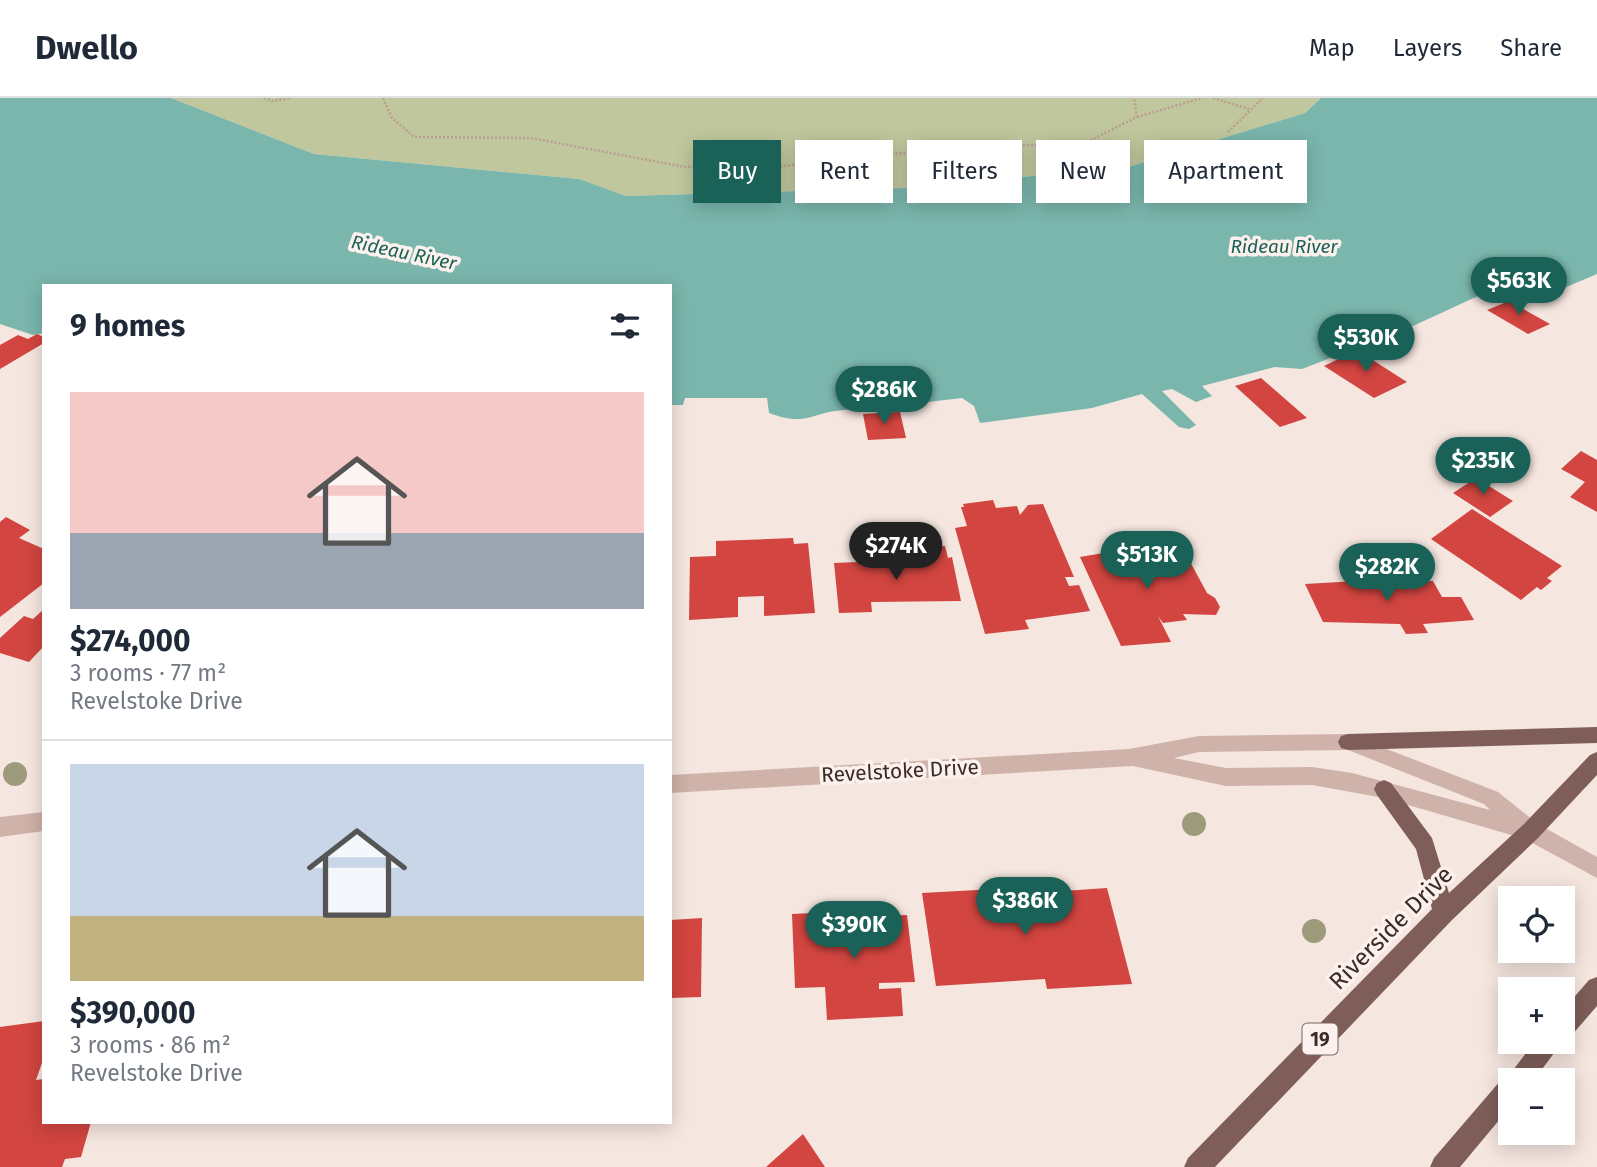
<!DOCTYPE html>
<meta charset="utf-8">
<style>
:root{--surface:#fff;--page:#f6f6f7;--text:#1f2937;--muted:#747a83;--line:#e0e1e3;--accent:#1a6258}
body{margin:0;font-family:"Fira Sans",sans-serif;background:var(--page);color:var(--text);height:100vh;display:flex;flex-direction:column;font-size:26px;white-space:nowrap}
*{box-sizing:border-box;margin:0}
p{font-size:23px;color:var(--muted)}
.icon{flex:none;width:38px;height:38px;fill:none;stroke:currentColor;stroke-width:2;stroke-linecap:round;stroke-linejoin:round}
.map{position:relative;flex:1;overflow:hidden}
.side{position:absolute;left:42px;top:186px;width:630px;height:840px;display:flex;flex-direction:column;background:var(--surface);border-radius:0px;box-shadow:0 4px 18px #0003}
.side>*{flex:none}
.top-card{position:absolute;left:693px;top:42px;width:665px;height:63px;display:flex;gap:14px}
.controls{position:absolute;left:1498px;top:788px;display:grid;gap:14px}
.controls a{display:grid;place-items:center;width:77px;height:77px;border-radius:0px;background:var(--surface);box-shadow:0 4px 18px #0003;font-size:35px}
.price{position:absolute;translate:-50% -60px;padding:0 16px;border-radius:24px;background:var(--accent);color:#fff;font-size:23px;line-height:46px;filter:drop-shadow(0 2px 4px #0008)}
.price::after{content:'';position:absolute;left:50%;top:42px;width:21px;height:16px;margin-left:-10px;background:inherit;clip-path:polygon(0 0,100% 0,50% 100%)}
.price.selected{background:#222;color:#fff}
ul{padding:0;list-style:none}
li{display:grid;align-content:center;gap:14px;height:371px;padding:0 28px}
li+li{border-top:2px solid var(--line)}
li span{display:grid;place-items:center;height:217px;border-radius:0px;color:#555}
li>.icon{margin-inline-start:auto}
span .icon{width:126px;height:126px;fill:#fffc;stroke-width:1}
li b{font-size:30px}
h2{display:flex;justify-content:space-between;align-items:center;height:84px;padding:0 28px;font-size:30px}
.pill{padding:0 24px;border-radius:0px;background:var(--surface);box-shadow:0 4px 18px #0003;font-size:24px;line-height:63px}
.pill.selected{background:var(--accent);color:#fff}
header{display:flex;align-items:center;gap:42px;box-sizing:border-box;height:98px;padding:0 35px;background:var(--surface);border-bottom:2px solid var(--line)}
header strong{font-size:33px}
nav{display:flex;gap:38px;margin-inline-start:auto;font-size:24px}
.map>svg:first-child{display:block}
</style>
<header>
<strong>Dwello</strong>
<nav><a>Map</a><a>Layers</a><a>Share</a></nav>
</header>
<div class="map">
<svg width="1597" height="1069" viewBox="0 0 1597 1069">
<rect width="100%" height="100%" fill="#f5e6df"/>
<path fill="#c1c79d" d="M 171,0 L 1321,0 L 1305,15 L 1128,69 L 905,90 L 626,98 L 578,81 L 314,56 Z"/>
<path fill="#7ab6ac" d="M 0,0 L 171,0 L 314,56 L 579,81 L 626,98 L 905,90 L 1128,69 L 1305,15 L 1321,0 L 1597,0 L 1597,176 L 1524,207 L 1502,198 L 1489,204 L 1478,198 L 1413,228 L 1302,271 L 1275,269 L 1202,288 L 1212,298 L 1196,304 L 1172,291 L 1162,293 L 1196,327 L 1189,331 L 1179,329 L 1142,296 L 1092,310 L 980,325 L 974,308 L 962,300 C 922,305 883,309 843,312 C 810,315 806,329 769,315 L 767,300 L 685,300 L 683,307 L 670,307 L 670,187 L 44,187 L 44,235 L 33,237 L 0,226 Z"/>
<path fill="#d24540" d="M 1509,203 L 1550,226 L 1528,236 L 1487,212 Z
M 37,236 L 44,239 L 44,245 L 0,271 L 0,247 L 18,237 L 28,241 Z
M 1357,252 L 1407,284 L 1374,300 L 1324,268 Z
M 1261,280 L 1307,320 L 1280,329 L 1235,288 Z
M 900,314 L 906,340 L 868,342 L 863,316 Z
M 1581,353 L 1597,362 L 1597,414 L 1570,399 L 1585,384 L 1561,371 Z
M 1476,380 L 1513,403 L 1490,419 L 1453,395 Z
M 993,402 L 996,410 L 1017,408 L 1020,417 L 1028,407 L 1043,406 L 1074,479 L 1065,479 L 1069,488 L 1079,487 L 1090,513 L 1025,522 L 1029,531 L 985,536 L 955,430 L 967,428 L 961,409 L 964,409 L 963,406 Z
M 1472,411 L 1562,468 L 1547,480 L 1552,483 L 1541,492 L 1537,489 L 1521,502 L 1431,441 Z
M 6,419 L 30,432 L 19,440 L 44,451 L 44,485 L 0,519 L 0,424 Z
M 793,440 L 794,446 L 808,445 L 815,515 L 764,518 L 764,498 L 738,499 L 738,519 L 689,522 L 690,459 L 716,458 L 716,443 Z
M 1156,446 L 1159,450 L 1181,447 L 1207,495 L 1215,500 L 1220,509 L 1216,517 L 1183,516 L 1187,522 L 1163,525 L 1158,518 L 1171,544 L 1121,548 L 1080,459 Z
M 926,448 L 945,448 L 948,460 L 952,459 L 961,503 L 871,504 L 872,514 L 839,515 L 834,465 L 929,461 Z
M 1368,471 L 1392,471 L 1398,483 L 1433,483 L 1442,499 L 1461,499 L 1474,522 L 1423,526 L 1428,535 L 1406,536 L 1400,526 L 1323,524 L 1305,486 L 1374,482 Z
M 44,511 L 44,548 L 29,564 L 0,555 L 0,540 L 24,518 L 33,521 Z
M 1048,788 L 1049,794 L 1107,790 L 1132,886 L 1047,891 L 1045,881 L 936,888 L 922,795 Z
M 872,812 L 873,818 L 907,817 L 915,884 L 879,885 L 879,891 L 901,890 L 903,918 L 827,922 L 825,889 L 795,890 L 792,816 Z
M 702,820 L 701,899 L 670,900 L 670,822 Z
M 44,923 L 44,959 L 36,982 L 44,981 L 44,1024 L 91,1024 L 81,1059 L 65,1061 L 62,1069 L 0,1069 L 0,929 Z
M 803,1036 L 825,1069 L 766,1069 Z"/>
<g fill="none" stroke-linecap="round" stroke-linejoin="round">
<path stroke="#bb9c93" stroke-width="2.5" stroke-dasharray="2 2" stroke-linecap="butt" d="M 264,0 L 272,3 L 292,0
M 383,0 L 392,20 L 414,39 L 531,40 L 685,69 L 784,68 L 880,55 L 940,56 L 1009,48 L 1085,45 L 1137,19 L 1134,0
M 1213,0 L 1249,11
M 1137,19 L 1202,0
M 1228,34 L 1263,0"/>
<path fill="#cfb2a9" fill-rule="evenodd" d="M 1348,636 L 1498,694 L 1538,726 L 1597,759 L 1597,780 L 1525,741 L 1384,700 L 1312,687 L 1226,688 L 1133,668 L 670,695 L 670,677 L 1129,651 L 1199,638 ZM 1348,652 L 1484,706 L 1490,712 L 1352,675 L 1312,669 L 1226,670 L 1174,660 L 1199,654 Z
M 44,714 L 44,733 L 0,739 L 0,719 Z"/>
<path fill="#7f5e59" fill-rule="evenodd" d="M 1597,629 L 1597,645 L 1348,652 L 1341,650 L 1338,644 L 1341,638 L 1348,636 Z
M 1597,654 L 1597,677 L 1538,740 L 1452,822 L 1215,1069 L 1184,1069 L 1188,1060 L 1432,811 L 1416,751 L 1377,697 L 1374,691 L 1377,685 L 1384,682 L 1391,685 L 1432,740 L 1449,795 L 1524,726 L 1590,657 Z
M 1597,879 L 1597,908 L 1571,938 L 1563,942 L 1563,912 L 1589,882 Z
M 1535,943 L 1563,943 L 1534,982 L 1510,982 L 1510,1009 L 1460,1069 L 1430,1069 L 1434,1060 L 1501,982 L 1507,980 Z"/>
</g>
<g fill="#9d9b7b">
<circle cx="15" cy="676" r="12"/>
<circle cx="1194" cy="726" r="12"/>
<circle cx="1314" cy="833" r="12"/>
</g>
<g text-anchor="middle" stroke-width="7" stroke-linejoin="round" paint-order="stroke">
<g font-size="19" font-style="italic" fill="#1a6258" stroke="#fcf1ec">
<text x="1284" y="155">Rideau River</text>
<text transform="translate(404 154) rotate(12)" y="7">Rideau River</text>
</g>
<rect fill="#fcf1ec" stroke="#766664" stroke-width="2" x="1302.5" y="925.5" width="35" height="31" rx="5"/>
<g font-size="19" font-weight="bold" fill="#3c2b29">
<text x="1320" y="948">19</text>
</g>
<g font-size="21" fill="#3c2b29" stroke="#fcf1ec">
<text transform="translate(900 673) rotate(-3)" y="7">Revelstoke Drive</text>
</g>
<g font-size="24" fill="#3c2b29" stroke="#fcf1ec">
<text transform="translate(1391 830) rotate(-45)" y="8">Riverside Drive</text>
</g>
</g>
</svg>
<div class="controls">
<a><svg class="icon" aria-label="locate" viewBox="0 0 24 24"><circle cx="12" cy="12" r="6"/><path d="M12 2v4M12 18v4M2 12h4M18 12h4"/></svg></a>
<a>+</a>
<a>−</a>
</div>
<b class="price" style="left:1519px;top:219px">$563K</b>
<b class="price" style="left:1366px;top:276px">$530K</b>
<b class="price" style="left:884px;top:328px">$286K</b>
<b class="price" style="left:1483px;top:399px">$235K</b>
<b class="price selected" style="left:896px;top:484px">$274K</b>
<b class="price" style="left:1147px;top:493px">$513K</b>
<b class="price" style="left:1387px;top:505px">$282K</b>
<b class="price" style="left:1025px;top:839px">$386K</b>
<b class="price" style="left:854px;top:863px">$390K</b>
<div class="top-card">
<a class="pill selected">Buy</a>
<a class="pill">Rent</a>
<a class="pill">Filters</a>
<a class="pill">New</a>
<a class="pill">Apartment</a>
</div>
<section class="side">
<h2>9 homes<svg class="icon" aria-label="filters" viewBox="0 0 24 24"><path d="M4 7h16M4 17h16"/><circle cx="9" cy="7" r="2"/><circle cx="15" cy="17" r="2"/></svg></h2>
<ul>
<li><span style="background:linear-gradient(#f6c9c9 65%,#9aa5b1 0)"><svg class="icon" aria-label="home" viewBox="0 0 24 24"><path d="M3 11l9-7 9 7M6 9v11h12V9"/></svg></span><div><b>$274,000</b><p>3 rooms · 77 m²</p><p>Revelstoke Drive</p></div></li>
<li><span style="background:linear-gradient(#c9d6e8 70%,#c2b280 0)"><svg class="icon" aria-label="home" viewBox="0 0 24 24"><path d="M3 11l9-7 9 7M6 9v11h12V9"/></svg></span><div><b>$390,000</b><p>3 rooms · 86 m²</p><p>Revelstoke Drive</p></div></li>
</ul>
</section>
</div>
